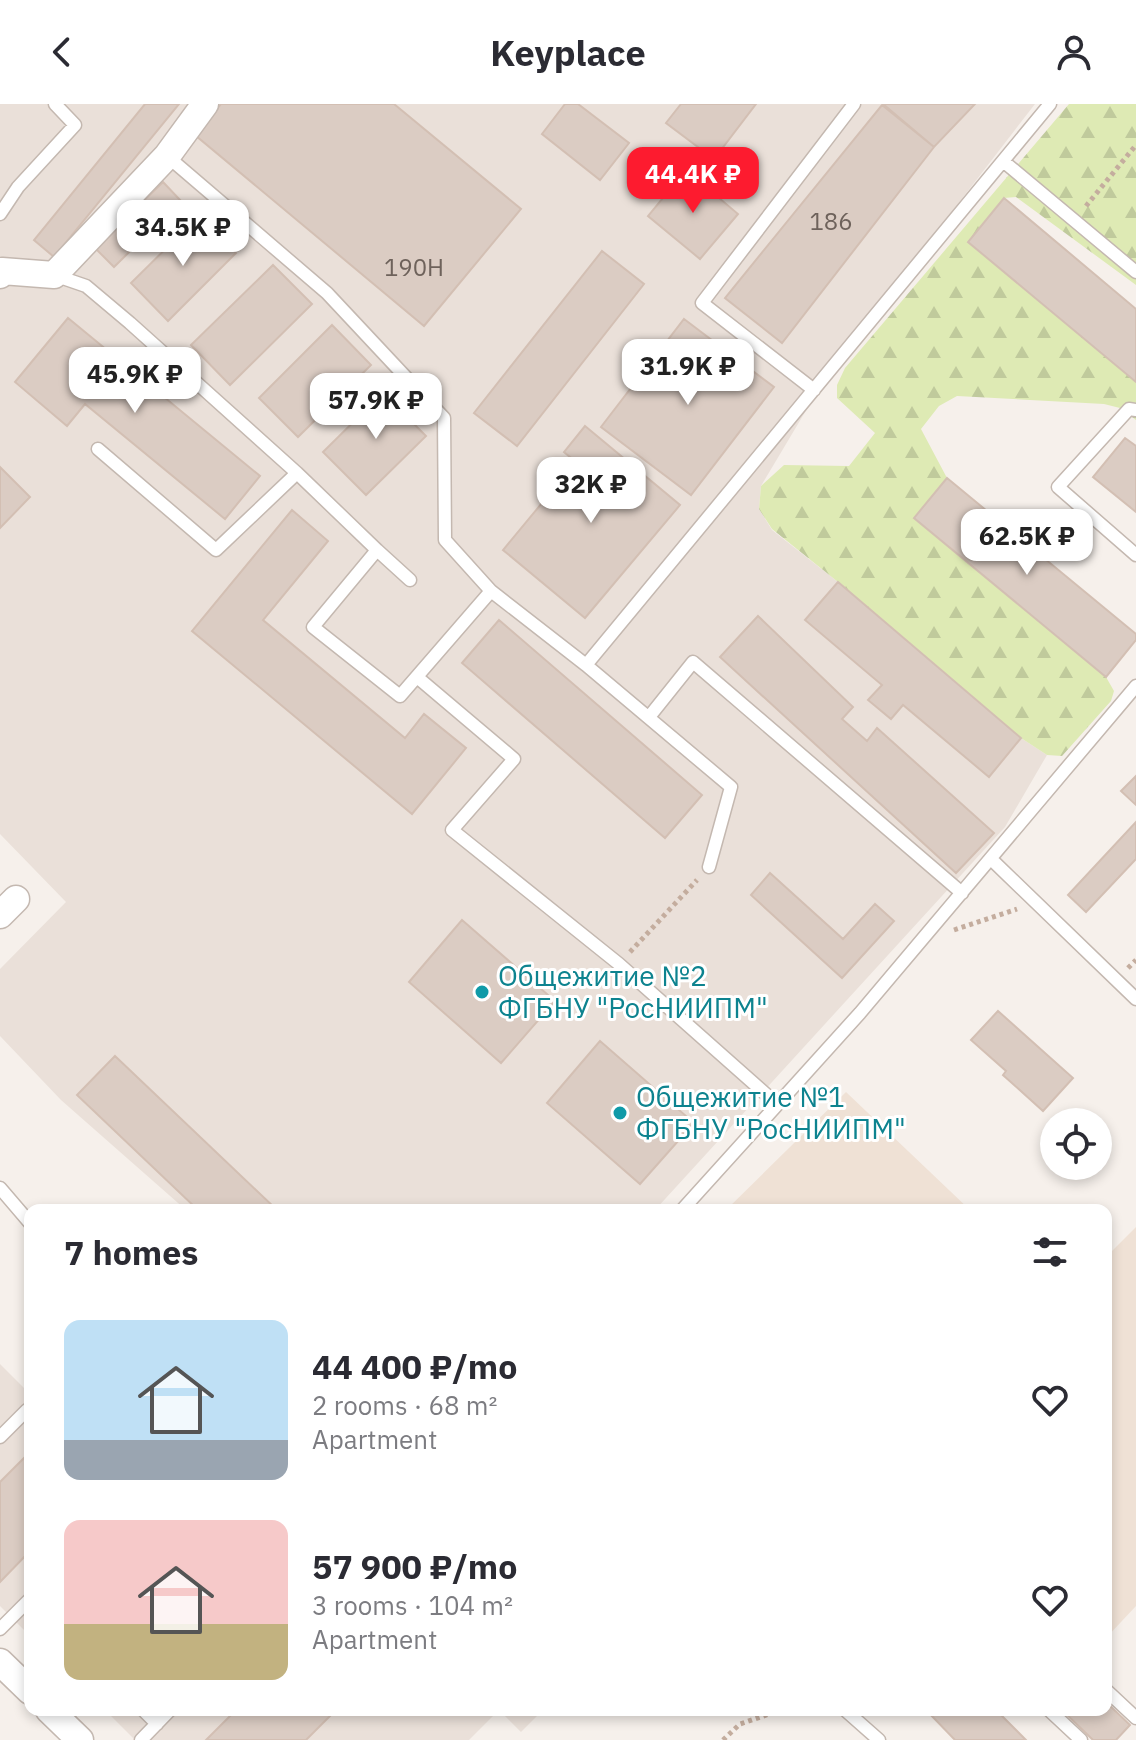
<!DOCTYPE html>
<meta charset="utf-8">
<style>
:root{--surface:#fff;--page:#f2f2f3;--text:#2b2b33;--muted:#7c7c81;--accent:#fd1b2f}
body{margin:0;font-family:"IBM Plex Sans",sans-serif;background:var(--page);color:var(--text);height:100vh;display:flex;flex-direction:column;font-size:30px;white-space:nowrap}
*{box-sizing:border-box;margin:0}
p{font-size:26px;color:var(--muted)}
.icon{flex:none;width:44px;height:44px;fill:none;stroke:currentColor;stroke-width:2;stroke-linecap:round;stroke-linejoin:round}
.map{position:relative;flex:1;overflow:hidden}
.drawer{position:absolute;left:24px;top:1100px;width:1088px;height:512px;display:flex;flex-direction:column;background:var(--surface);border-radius:16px;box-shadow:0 4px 12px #0003}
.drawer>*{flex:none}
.buttons{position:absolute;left:1040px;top:1004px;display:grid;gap:16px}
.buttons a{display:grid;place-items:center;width:72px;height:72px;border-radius:50%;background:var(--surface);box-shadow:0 4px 12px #0003;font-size:40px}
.price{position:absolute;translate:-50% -68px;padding:0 18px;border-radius:16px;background:#fff;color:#222;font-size:26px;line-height:52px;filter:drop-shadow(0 2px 4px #0008)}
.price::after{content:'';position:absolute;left:50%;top:48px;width:24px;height:18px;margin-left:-12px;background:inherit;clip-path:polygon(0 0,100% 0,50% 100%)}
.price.on{background:var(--accent);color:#fff}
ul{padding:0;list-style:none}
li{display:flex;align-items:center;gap:24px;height:200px;padding:0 40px}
li span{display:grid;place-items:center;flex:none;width:224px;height:160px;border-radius:16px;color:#555}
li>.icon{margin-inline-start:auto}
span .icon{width:96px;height:96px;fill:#fffc;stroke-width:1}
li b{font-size:34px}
h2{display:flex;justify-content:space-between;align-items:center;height:96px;padding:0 40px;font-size:34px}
header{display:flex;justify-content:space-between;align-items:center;height:104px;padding:0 40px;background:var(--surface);font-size:36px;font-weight:800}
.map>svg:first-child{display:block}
</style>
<header><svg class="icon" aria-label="back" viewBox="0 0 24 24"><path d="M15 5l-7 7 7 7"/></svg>Keyplace<svg class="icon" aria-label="person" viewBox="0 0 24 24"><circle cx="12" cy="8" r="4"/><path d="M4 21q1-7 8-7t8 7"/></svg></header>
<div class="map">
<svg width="1136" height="1636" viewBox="0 0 1136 1636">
<defs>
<pattern id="forest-firs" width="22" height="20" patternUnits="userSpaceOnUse" patternTransform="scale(2)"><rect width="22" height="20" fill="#deeab4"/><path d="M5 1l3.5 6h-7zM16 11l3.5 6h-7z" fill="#c0ca9c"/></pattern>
</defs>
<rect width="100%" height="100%" fill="#f6f0eb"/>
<path fill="#eae0d9" d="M 0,0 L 1035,0 L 832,263 L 761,382 L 759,405 L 772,426 L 838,478 L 1021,634 L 1047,651 L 1005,723 L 655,1106 L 186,1106 L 61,996 L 0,932 L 0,865 L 66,798 L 0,730 Z
M 0,1260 L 30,1290 L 30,1532 L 0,1502 Z
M 105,1606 L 543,1606 L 521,1628 L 499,1606 L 469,1636 L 135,1636 Z"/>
<path fill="#efe1d5" d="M 846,988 L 970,1106 L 726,1106 Z
M 1136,1123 L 1136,1502 L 1106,1534 L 1106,1153 Z"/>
<path fill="url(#forest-firs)" d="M 1069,0 L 1136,0 L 1136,181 L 1016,93 L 1004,94 L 1136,278 L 1136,316 L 1120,304 L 1104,300 L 957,292 L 939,302 L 921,325 L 947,374 L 914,414 L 1106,573 L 1114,587 L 1111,597 L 1062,652 L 1047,651 L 1021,634 L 838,478 L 772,425 L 759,405 L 761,382 L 784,361 L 849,362 L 875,329 L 837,294 L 837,281 L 845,264 Z"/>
<path fill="#dbccc3" stroke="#d3bfb3" stroke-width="2" d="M 145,0 L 179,0 L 54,153 L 34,136 Z
M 221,0 L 394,0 L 521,105 L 424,222 L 195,31 Z
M 565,0 L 578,0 L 629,39 L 600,76 L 542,30 Z
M 681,0 L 756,0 L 714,55 L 666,19 Z
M 883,0 L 975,0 L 934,43 Z
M 882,1 L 934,43 L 782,239 L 725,194 Z
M 686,66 L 738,110 L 700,155 L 648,112 Z
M 163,78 L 181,97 L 114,163 L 95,144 Z
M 1004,94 L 1136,205 L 1136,278 L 968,138 Z
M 199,112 L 236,149 L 168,217 L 131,179 Z
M 602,147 L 644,180 L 517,342 L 474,309 Z
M 273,161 L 312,200 L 230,281 L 191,241 Z
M 68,214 L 260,372 L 225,415 L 85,300 L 67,322 L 15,278 Z
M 684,215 L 774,283 L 691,391 L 601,323 Z
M 332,221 L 371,261 L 298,333 L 259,294 Z
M 393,279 L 414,300 L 404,310 L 426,332 L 366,391 L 323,348 Z
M 585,322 L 680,401 L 585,514 L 503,446 L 576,358 L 564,348 Z
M 1125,334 L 1136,342 L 1136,408 L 1093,373 Z
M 0,363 L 30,393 L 0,424 Z
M 947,374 L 1136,530 L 1136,536 L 1106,573 L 914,414 Z
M 292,406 L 328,437 L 263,516 L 405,634 L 424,610 L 466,644 L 412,710 L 192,527 Z
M 838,478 L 1021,634 L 989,673 L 903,601 L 891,615 L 868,596 L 882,581 L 805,516 Z
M 758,512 L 853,603 L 842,615 L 867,637 L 877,624 L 994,729 L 956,769 L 720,553 Z
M 499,516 L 702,691 L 665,734 L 462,559 Z
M 1136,672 L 1136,701 L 1121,687 Z
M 1136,718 L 1136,755 L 1086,808 L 1068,791 Z
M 770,769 L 843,835 L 875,800 L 894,817 L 842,874 L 751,791 Z
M 462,816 L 555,897 L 501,959 L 409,878 Z
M 998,907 L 1073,974 L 1043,1007 L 1003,971 L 1006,967 L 971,936 Z
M 600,937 L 694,1019 L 640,1080 L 547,999 Z
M 115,952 L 277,1106 L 198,1106 L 77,991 Z
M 30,1348 L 30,1447 L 0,1478 L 0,1378 Z
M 1106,1598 L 1130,1621 L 1116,1636 L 1093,1636 L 1062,1606 L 1106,1606 Z
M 236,1606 L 336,1606 L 306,1636 L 206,1636 Z
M 926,1606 L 996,1606 L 1026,1636 L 955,1636 Z"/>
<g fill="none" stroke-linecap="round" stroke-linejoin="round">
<defs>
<path id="lane" d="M 167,52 L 327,189 L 444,314 L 445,436 L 491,487
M 1003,57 L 1136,168
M 0,110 L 18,83 L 75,21 L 55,0
M 54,171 L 86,182 L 130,219 L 297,369 L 216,446 L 98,345
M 814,286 L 702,199 L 854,0
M 1136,306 L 1129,305 L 1058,383 L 1136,451
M 297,369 L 377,446
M 410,476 L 377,446 L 313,523 L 400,592 L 491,487 L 586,561
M 417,573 L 514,655 L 452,726 L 619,860 L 777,1000
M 649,613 L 693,558 L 962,789
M 991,755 L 1136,895
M 709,763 L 731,683 L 586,561 L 1050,0
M 0,1084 L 30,1119
M 682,1106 L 860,909 L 1136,582
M 0,1333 L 27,1306
M 0,1525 L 30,1495
M 1106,1586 L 1136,1614
M 143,1606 L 157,1620
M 845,1606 L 879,1636
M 1049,1606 L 1081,1636
M 141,1636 L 170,1606"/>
<path id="street" d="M 0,171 L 2,167 L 54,171 L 167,52 L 205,0
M 0,811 L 16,795
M 0,1558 L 30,1587
M 49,1606 L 80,1636"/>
</defs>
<use href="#lane" stroke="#c4b8b0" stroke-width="15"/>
<use href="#street" stroke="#c4b8b0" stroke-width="29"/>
<path stroke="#c4ad9e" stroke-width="5" stroke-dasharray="4 4" stroke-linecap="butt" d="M 1086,102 L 1136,41
M 954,826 L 1017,805
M 630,848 L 697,776
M 1128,864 L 1136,856
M 723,1636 L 740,1620 L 781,1606"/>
<use href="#lane" stroke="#fff" stroke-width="12"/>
<use href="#street" stroke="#fff" stroke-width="26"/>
</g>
<g fill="#0f9aa8" stroke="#fff" stroke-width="3">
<circle cx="482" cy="888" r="8"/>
<circle cx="620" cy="1009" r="8"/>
</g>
<g text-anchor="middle" stroke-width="6" stroke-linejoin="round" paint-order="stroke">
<g font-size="24" fill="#6e625b">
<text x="831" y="126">186</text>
<text x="414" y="172">190Н</text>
</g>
<g font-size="28" fill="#0d838f" stroke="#fff" text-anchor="start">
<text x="498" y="882">Общежитие №2<tspan x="498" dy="32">ФГБНУ "РосНИИПМ"</tspan></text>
<text x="636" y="1003">Общежитие №1<tspan x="636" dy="32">ФГБНУ "РосНИИПМ"</tspan></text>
</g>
</g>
</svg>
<div class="buttons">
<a><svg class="icon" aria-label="locate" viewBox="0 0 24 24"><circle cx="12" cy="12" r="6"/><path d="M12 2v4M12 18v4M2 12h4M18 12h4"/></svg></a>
</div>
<b class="price on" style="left:693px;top:111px">44.4K ₽</b>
<b class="price" style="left:183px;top:164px">34.5K ₽</b>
<b class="price" style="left:688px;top:303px">31.9K ₽</b>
<b class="price" style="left:135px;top:311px">45.9K ₽</b>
<b class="price" style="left:376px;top:337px">57.9K ₽</b>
<b class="price" style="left:591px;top:421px">32K ₽</b>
<b class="price" style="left:1027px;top:473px">62.5K ₽</b>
<section class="drawer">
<h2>7 homes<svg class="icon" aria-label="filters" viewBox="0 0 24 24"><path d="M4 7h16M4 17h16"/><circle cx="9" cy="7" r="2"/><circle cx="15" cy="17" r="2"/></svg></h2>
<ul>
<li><span style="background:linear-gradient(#bfe0f5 75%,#9aa5b1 0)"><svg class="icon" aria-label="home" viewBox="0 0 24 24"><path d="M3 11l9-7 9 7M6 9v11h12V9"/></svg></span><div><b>44 400 ₽/mo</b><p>2 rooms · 68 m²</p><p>Apartment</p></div><svg class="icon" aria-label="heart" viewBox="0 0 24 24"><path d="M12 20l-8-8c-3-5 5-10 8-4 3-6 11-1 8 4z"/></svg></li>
<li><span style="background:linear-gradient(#f6c9c9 65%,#c2b280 0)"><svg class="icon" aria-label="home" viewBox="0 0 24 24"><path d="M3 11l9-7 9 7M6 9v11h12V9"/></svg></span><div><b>57 900 ₽/mo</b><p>3 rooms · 104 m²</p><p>Apartment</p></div><svg class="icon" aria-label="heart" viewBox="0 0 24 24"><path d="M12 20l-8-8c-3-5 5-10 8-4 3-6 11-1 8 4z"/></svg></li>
</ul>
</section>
</div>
